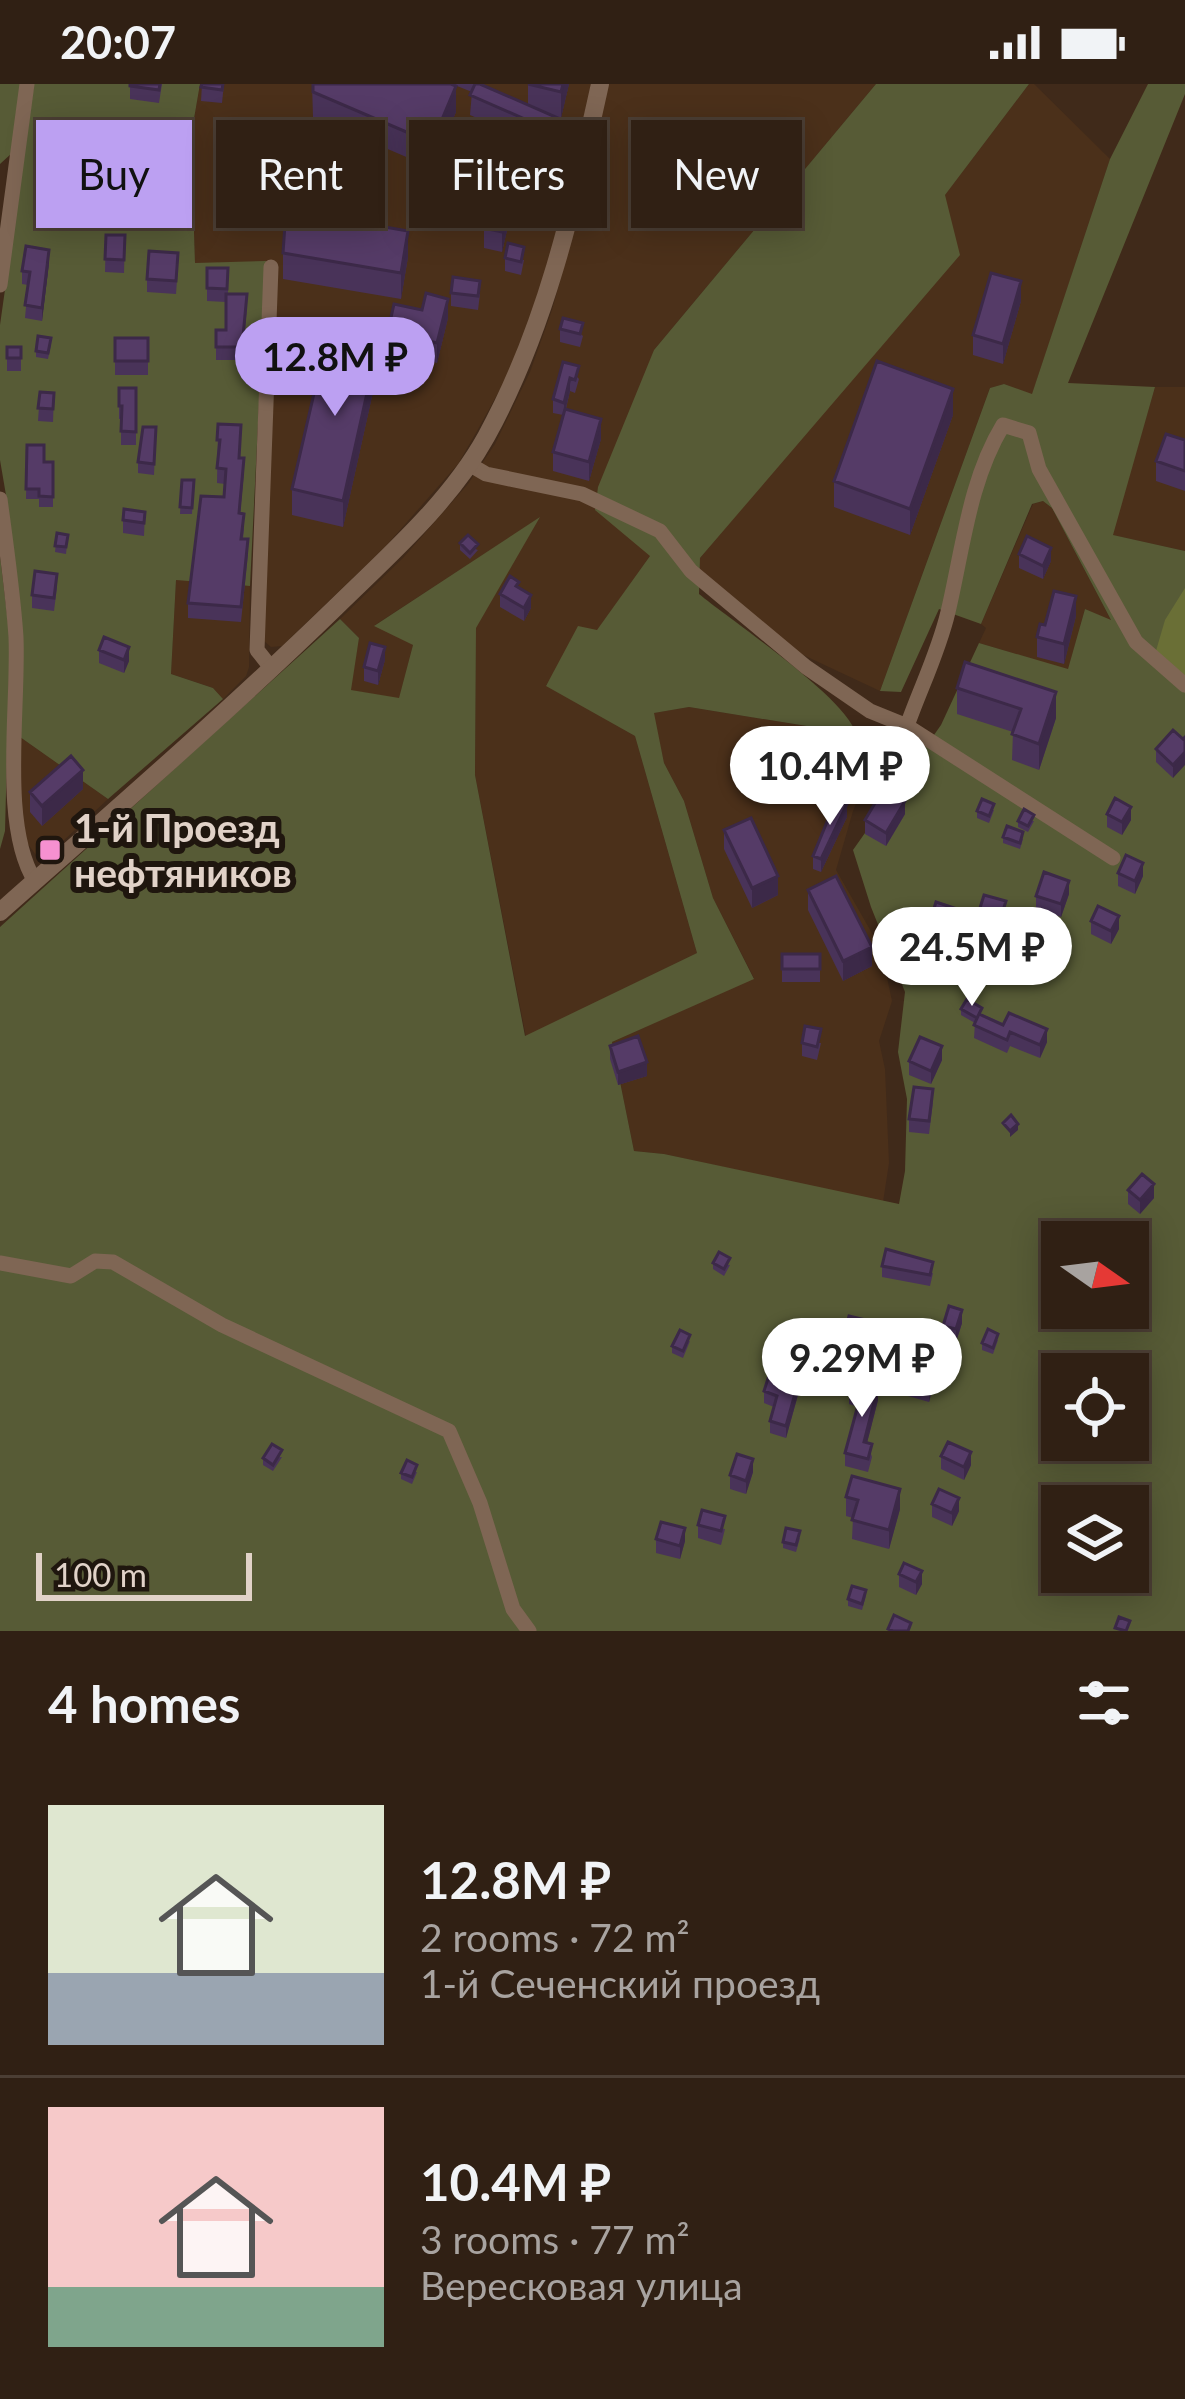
<!DOCTYPE html>
<meta charset="utf-8">
<style>
:root{--surface:#302014;--page:#38281d;--text:#f1f3f6;--muted:#a8a3a0;--line:#4b3e34;--accent:#bca0f2}
body{margin:0;font-family:Lato,sans-serif;background:var(--page);color:var(--text);height:100vh;display:flex;flex-direction:column;font-size:45px;white-space:nowrap}
*{box-sizing:border-box;margin:0}
p{font-size:39px;color:var(--muted)}
.icon{flex:none;width:66px;height:66px;fill:none;stroke:currentColor;stroke-width:2;stroke-linecap:round;stroke-linejoin:round}
.map{position:relative;height:1547px;overflow:hidden}
.panel{display:flex;flex-direction:column;background:var(--surface);flex:1}
.panel>*{flex:none}
.banner{position:absolute;left:36px;top:36px;width:1113px;height:108px;display:flex;gap:24px}
.needle{width:78px;rotate:104deg}
.fabs{position:absolute;left:1041px;top:1137px;display:grid;gap:24px}
.fabs a{display:grid;place-items:center;width:108px;height:108px;border-radius:0px;background:var(--surface);box-shadow:0 6px 30px #0003,0 0 0 3px var(--line);font-size:60px}
.scale{position:absolute;left:36px;bottom:30px;width:216px;box-sizing:border-box;padding-left:12px;border:6px solid #e1d2c8;border-top:0;font-size:33px;line-height:42px;white-space:nowrap;color:#e1d2c8;-webkit-text-stroke:9px #1f160e;paint-order:stroke}
.price{position:absolute;translate:-50% -102px;padding:0 27px;border-radius:42px;background:#fff;color:#222;font-size:39px;line-height:78px;filter:drop-shadow(0 3px 6px #0008)}
.price::after{content:'';position:absolute;left:50%;top:72px;width:36px;height:27px;margin-left:-18px;background:inherit;clip-path:polygon(0 0,100% 0,50% 100%)}
.price.on{background:var(--accent);color:#111}
ul{padding:0;list-style:none}
li{display:flex;align-items:center;gap:36px;height:300px;padding:0 48px}
li+li{border-top:3px solid var(--line)}
li span{display:grid;place-items:center;flex:none;width:336px;height:240px;border-radius:0px;color:#555}
li>.icon{margin-inline-start:auto}
span .icon{width:144px;height:144px;fill:#fffc;stroke-width:1}
li b{font-size:51px}
h2{display:flex;justify-content:space-between;align-items:center;height:144px;padding:0 48px;font-size:51px}
.chip{padding:0 42px;border-radius:0px;background:var(--surface);box-shadow:0 6px 30px #0003,0 0 0 3px var(--line);font-size:42px;line-height:108px}
.chip.on{background:var(--accent);color:#111}
.status{display:flex;justify-content:space-between;align-items:center;height:84px;padding:0 60px;background:var(--surface);direction:ltr}
.status svg{height:33px;fill:currentColor}
.map>svg:first-child{display:block}
</style>
<div class="status"><b>20:07</b><svg viewBox="0 0 49 12"><path d="M0 12V9h3v3zM5 12V6h3v6zM10 12V3h3v9zM15 12V0h3v12zM26 1h20v11H26zM47 4h2v5h-2z"/></svg></div>
<div class="map">
<svg width="1185" height="1547" viewBox="0 0 1185 1547">
<rect width="100%" height="100%" fill="#402a1a"/>
<path fill="#4b301a" d="M 200,0 L 591,0 L 567,112 L 538,215 L 514,280 L 477,347 L 458,380 L 385,463 L 282,562 L 271,563 L 264,557 L 274,177 L 195,180 L 191,52 Z
M 608,0 L 876,0 L 654,266 L 650,472 L 597,547 L 546,601 L 635,652 L 697,869 L 526,953 L 475,691 L 476,543 L 538,435 L 375,541 L 413,561 L 399,615 L 350,606 L 359,554 L 340,535 L 403,474 L 468,400 L 495,360 L 530,288 L 552,226 L 582,117 Z
M 1029,0 L 1034,0 L 1110,75 L 1032,311 L 1004,300 L 990,304 L 880,607 L 797,568 L 700,485 L 700,474 L 875,266 L 944,112 Z
M 1155,303 L 1185,303 L 1185,467 L 1112,451 Z
M 1043,417 L 1052,424 L 1112,538 L 1085,525 L 1068,586 L 979,559 L 986,544 L 981,540 L 1033,420 Z
M 176,495 L 250,502 L 249,583 L 246,592 L 223,615 L 213,604 L 171,590 Z
M 689,623 L 856,650 L 873,679 L 853,727 L 836,786 L 881,865 L 892,917 L 879,957 L 885,985 L 889,1079 L 883,1118 L 664,1070 L 634,1067 L 612,958 L 754,894 L 713,814 L 684,717 L 664,679 L 653,629 Z
M 20,653 L 108,715 L 46,773 L 36,771 L 16,744 Z"/>
<path fill="#575b36" fill-rule="evenodd" d="M 0,0 L 21,0 L 12,69 L 0,80 Z
M 34,0 L 200,0 L 191,52 L 195,179 L 266,177 L 250,502 L 176,496 L 171,590 L 213,604 L 223,615 L 108,715 L 20,653 L 7,417 L 0,376 L 0,241 Z
M 876,0 L 1029,0 L 945,111 L 960,171 L 700,474 L 699,510 C 733,538 847,614 856,650 L 689,623 L 654,629 L 664,679 L 684,717 L 713,814 L 754,895 L 612,958 L 634,1067 L 664,1070 L 899,1120 L 905,1087 L 907,1015 L 898,968 L 905,908 L 871,823 L 853,766 L 941,641 L 979,559 L 1068,585 L 1085,525 L 1111,536 L 1052,424 L 1043,417 L 1032,420 L 981,540 L 939,525 L 901,608 L 880,607 L 990,304 L 1004,300 L 1032,310 L 1110,75 L 1148,0 L 1185,0 L 1185,10 L 1068,299 L 1155,303 L 1113,451 L 1185,467 L 1185,1547 L 0,1547 L 0,843 L 340,535 L 359,554 L 351,606 L 399,614 L 413,561 L 374,542 L 540,433 L 476,544 L 475,691 L 525,952 L 697,869 L 635,652 L 546,602 L 578,542 L 597,546 L 650,472 L 595,426 L 598,403 L 654,266 ZM 1062,1158 L 1128,1158 L 1128,1224 L 1062,1224 ZM 1062,1290 L 1128,1290 L 1128,1356 L 1062,1356 ZM 1062,1422 L 1128,1422 L 1128,1488 L 1062,1488 Z
M 0,472 L 10,555 L 5,747 L 0,765 Z"/>
<path fill="#6a6f36" d="M 1185,504 L 1185,609 L 1153,577 L 1165,536 Z"/>
<g fill="none" stroke-linecap="round" stroke-linejoin="round">
<path stroke="#7f6654" stroke-width="15" d="M 271,183 L 257,566 L 272,585
M 0,201 L 27,0
M 469,380 L 486,390 L 582,410 L 660,447 L 691,487 L 806,583 L 870,627 L 907,642 L 1113,774
M 0,415 C 6,460 13,508 16,553 C 19,624 0,742 35,797
M 907,642 C 920,605 939,567 948,528 C 963,465 969,397 1003,341 L 1029,349 L 1039,385 L 1136,558 L 1185,601
M 0,1179 L 71,1192 L 95,1177 L 113,1178 L 222,1241 L 449,1347 L 480,1419 L 513,1525 L 529,1547"/>
<path stroke="#7f6654" stroke-width="18" d="M 0,828 C 113,728 228,628 336,523 C 389,471 450,418 486,353 C 547,242 573,122 600,0"/>
</g>
<path fill="#493359" d="M 130,0 L 162,0 L 159,19 L 130,15 Z
M 202,0 L 224,0 L 222,19 L 201,17 Z
M 312,0 L 456,28 L 432,84 L 313,33 Z
M 452,0 L 480,0 L 528,21 L 528,0 L 569,0 L 561,34 L 551,31 L 558,54 L 552,67 L 524,55 L 524,74 L 502,168 L 484,164 L 484,144 L 521,53 L 470,31 L 472,8 Z
M 164,64 L 162,77 L 149,76 L 149,69 Z
M 104,83 L 102,94 L 84,91 L 84,85 Z
M 77,84 L 73,108 L 52,105 L 52,92 Z
M 133,119 L 129,143 L 110,139 L 110,126 Z
M 106,151 L 125,151 L 124,189 L 105,188 Z
M 283,169 L 408,173 L 401,215 L 283,195 Z
M 505,174 L 524,176 L 521,191 L 505,187 Z
M 49,179 L 42,237 L 25,234 L 28,201 L 22,200 L 22,187 Z
M 178,182 L 176,210 L 147,208 L 147,195 Z
M 207,184 L 228,184 L 228,210 L 247,223 L 242,276 L 216,276 L 216,246 L 226,246 L 226,218 L 207,217 Z
M 451,209 L 480,210 L 478,226 L 451,222 Z
M 1021,217 L 1003,280 L 973,271 L 973,251 Z
M 422,226 L 448,234 L 437,279 L 388,267 L 388,247 Z
M 563,234 L 583,252 L 580,263 L 560,258 L 560,245 Z
M 115,254 L 148,254 L 148,291 L 115,291 Z
M 51,260 L 48,275 L 36,273 L 36,267 Z
M 7,263 L 21,263 L 21,287 L 7,287 Z
M 563,278 L 579,295 L 575,309 L 570,307 L 566,325 L 601,355 L 589,397 L 553,387 L 553,368 L 563,331 L 553,329 L 553,315 Z
M 377,290 L 343,443 L 292,431 L 292,405 Z
M 119,304 L 136,304 L 136,361 L 121,361 L 121,335 L 119,335 Z
M 40,308 L 54,309 L 53,338 L 38,337 Z
M 953,331 L 910,451 L 834,423 L 834,397 Z
M 218,340 L 240,374 L 244,389 L 240,429 L 244,444 L 243,455 L 248,470 L 241,538 L 188,534 L 188,519 L 224,413 L 225,400 L 217,399 Z
M 156,343 L 154,391 L 138,389 L 138,378 Z
M 1185,356 L 1185,407 L 1156,397 L 1156,377 Z
M 27,361 L 44,378 L 53,378 L 53,423 L 39,423 L 39,415 L 26,415 Z
M 182,396 L 194,396 L 192,430 L 180,430 Z
M 145,428 L 144,452 L 123,449 L 123,436 Z
M 57,449 L 68,451 L 66,470 L 55,468 Z
M 460,459 L 478,466 L 470,475 L 460,466 Z
M 1019,470 L 1051,477 L 1043,495 L 1019,484 Z
M 57,503 L 54,527 L 32,524 L 32,511 Z
M 519,504 L 531,524 L 524,537 L 500,523 L 500,510 Z
M 1076,532 L 1064,580 L 1037,573 L 1037,553 L 1045,541 Z
M 99,566 L 129,577 L 124,589 L 99,579 Z
M 385,576 L 378,601 L 364,597 L 364,583 Z
M 957,604 L 1056,634 L 1039,686 L 1012,676 L 1013,648 L 957,630 Z
M 1183,655 L 1173,694 L 1156,678 L 1156,665 Z
M 83,705 L 42,742 L 30,728 L 30,708 Z
M 994,726 L 989,739 L 977,734 L 977,727 Z
M 905,730 L 886,762 L 865,750 L 865,736 Z
M 1107,730 L 1131,736 L 1122,751 L 1107,743 Z
M 847,733 L 821,788 L 813,785 L 813,772 Z
M 1018,737 L 1034,737 L 1028,748 L 1018,743 Z
M 724,746 L 778,811 L 752,824 L 724,765 Z
M 1003,753 L 1023,755 L 1020,765 L 1003,759 Z
M 1118,789 L 1143,792 L 1135,810 L 1118,802 Z
M 808,806 L 872,882 L 843,897 L 808,826 Z
M 1069,810 L 1061,833 L 1036,825 L 1036,812 Z
M 980,824 L 1006,830 L 1002,843 L 980,837 Z
M 1091,837 L 1119,845 L 1111,860 L 1091,850 Z
M 957,838 L 949,863 L 928,857 L 928,844 Z
M 782,870 L 820,870 L 820,898 L 782,898 Z
M 961,925 L 982,930 L 1047,958 L 1040,974 L 1010,962 L 1007,969 L 974,954 L 975,939 L 961,931 Z
M 802,959 L 821,959 L 817,976 L 802,972 Z
M 610,962 L 647,992 L 618,1001 L 610,975 Z
M 942,976 L 931,1000 L 909,991 L 909,977 Z
M 933,1018 L 929,1050 L 909,1048 L 909,1035 Z
M 1128,1106 L 1154,1114 L 1140,1130 L 1128,1120 Z
M 713,1179 L 730,1181 L 724,1192 L 713,1185 Z
M 882,1182 L 933,1189 L 930,1202 L 882,1193 Z
M 962,1239 L 956,1258 L 943,1255 L 943,1242 Z
M 862,1242 L 858,1257 L 845,1254 L 845,1247 Z
M 998,1256 L 993,1270 L 982,1266 L 982,1259 Z
M 690,1257 L 683,1274 L 672,1269 L 672,1262 Z
M 935,1294 L 929,1318 L 908,1312 L 908,1299 Z
M 801,1300 L 786,1354 L 770,1349 L 770,1337 L 774,1323 L 764,1319 L 764,1307 Z
M 849,1307 L 878,1316 L 867,1358 L 872,1373 L 868,1388 L 845,1382 L 845,1369 L 858,1323 L 849,1320 Z
M 941,1372 L 971,1381 L 964,1396 L 941,1385 Z
M 282,1373 L 273,1387 L 263,1381 L 263,1374 Z
M 417,1388 L 412,1400 L 401,1395 L 401,1389 Z
M 753,1388 L 746,1410 L 730,1405 L 730,1391 Z
M 846,1413 L 900,1425 L 889,1465 L 852,1455 L 853,1434 L 846,1432 Z
M 932,1420 L 959,1427 L 952,1442 L 932,1433 Z
M 698,1441 L 725,1445 L 721,1461 L 698,1454 Z
M 800,1454 L 796,1468 L 783,1464 L 783,1458 Z
M 656,1455 L 685,1457 L 680,1475 L 656,1469 Z
M 899,1490 L 922,1500 L 916,1511 L 899,1503 Z
M 866,1512 L 862,1526 L 848,1522 L 848,1515 Z"/>
<path fill="#3c2948" d="M 563,0 L 569,0 L 561,34 L 561,8 Z
M 456,2 L 456,28 L 432,84 L 432,59 Z
M 558,34 L 558,54 L 552,67 L 552,47 Z
M 524,54 L 524,74 L 502,168 L 502,148 Z
M 408,147 L 408,173 L 401,215 L 401,189 Z
M 49,166 L 49,179 L 42,237 L 42,224 Z
M 1021,197 L 1021,217 L 1003,280 L 1003,260 Z
M 448,215 L 448,234 L 437,279 L 437,259 Z
M 377,264 L 377,290 L 343,443 L 343,417 Z
M 570,294 L 570,307 L 564,332 L 564,319 Z
M 953,305 L 953,331 L 910,451 L 910,425 Z
M 601,335 L 601,355 L 589,397 L 589,378 Z
M 1051,464 L 1051,477 L 1043,495 L 1043,482 Z
M 531,511 L 531,524 L 524,537 L 524,524 Z
M 1076,512 L 1076,532 L 1064,580 L 1064,560 Z
M 129,563 L 129,577 L 124,589 L 124,576 Z
M 385,563 L 385,576 L 378,601 L 378,587 Z
M 1056,608 L 1056,634 L 1039,686 L 1039,660 Z
M 1185,668 L 1185,681 L 1173,694 L 1173,681 Z
M 83,686 L 83,705 L 42,742 L 42,722 Z
M 905,717 L 905,730 L 886,762 L 886,749 Z
M 847,720 L 847,733 L 821,788 L 821,775 Z
M 1131,723 L 1131,736 L 1122,751 L 1122,738 Z
M 1143,779 L 1143,792 L 1135,810 L 1135,797 Z
M 778,792 L 778,811 L 752,824 L 752,804 Z
M 1069,797 L 1069,810 L 1061,833 L 1061,820 Z
M 957,825 L 957,838 L 949,863 L 949,850 Z
M 1119,832 L 1119,845 L 1111,860 L 1111,847 Z
M 872,863 L 872,882 L 843,897 L 843,877 Z
M 1047,945 L 1047,958 L 1040,974 L 1040,961 Z
M 942,962 L 942,976 L 931,1000 L 931,987 Z
M 647,978 L 647,992 L 618,1001 L 618,988 Z
M 1018,1040 L 1018,1046 L 1010,1053 L 1010,1047 Z
M 1154,1100 L 1154,1114 L 1140,1130 L 1140,1116 Z
M 962,1226 L 962,1239 L 956,1258 L 956,1245 Z
M 935,1281 L 935,1294 L 929,1318 L 929,1304 Z
M 801,1288 L 801,1300 L 786,1354 L 786,1342 Z
M 878,1303 L 878,1316 L 864,1371 L 864,1358 Z
M 971,1368 L 971,1381 L 964,1396 L 964,1383 Z
M 753,1375 L 753,1388 L 746,1410 L 746,1397 Z
M 900,1405 L 900,1425 L 889,1465 L 889,1446 Z
M 959,1414 L 959,1427 L 952,1442 L 952,1429 Z
M 685,1444 L 685,1457 L 680,1475 L 680,1462 Z
M 922,1487 L 922,1500 L 916,1511 L 916,1498 Z"/>
<path fill="#553b67" stroke="#3c2948" stroke-width="3" d="M 130,0 L 160,0 L 159,6 L 130,2 Z
M 202,0 L 223,0 L 222,6 L 201,3 Z
M 313,0 L 451,0 L 456,2 L 432,59 L 313,8 Z
M 475,0 L 480,0 L 558,34 L 552,47 L 470,11 Z
M 528,0 L 563,0 L 561,8 Z
M 506,50 L 524,54 L 502,148 L 484,144 Z
M 151,55 L 164,57 L 162,71 L 149,69 Z
M 55,68 L 77,71 L 73,95 L 52,92 Z
M 86,73 L 104,77 L 102,88 L 84,85 Z
M 114,103 L 133,106 L 129,129 L 110,126 Z
M 286,126 L 408,147 L 401,189 L 283,169 Z
M 106,151 L 125,151 L 124,176 L 105,175 Z
M 508,159 L 524,163 L 521,178 L 505,174 Z
M 26,162 L 49,166 L 42,224 L 25,221 L 30,188 L 22,187 Z
M 149,167 L 178,169 L 176,197 L 147,195 Z
M 207,184 L 228,184 L 227,205 L 207,204 Z
M 991,189 L 1021,197 L 1003,260 L 973,251 Z
M 453,193 L 480,197 L 478,212 L 451,209 Z
M 426,209 L 448,215 L 437,259 L 388,247 L 394,220 L 422,226 Z
M 226,210 L 247,210 L 242,263 L 216,263 L 216,246 L 226,246 Z
M 563,234 L 583,239 L 580,250 L 560,245 Z
M 38,252 L 51,254 L 48,269 L 36,267 Z
M 327,253 L 377,264 L 343,417 L 292,405 Z
M 115,254 L 148,254 L 148,277 L 115,277 Z
M 7,263 L 21,263 L 21,274 L 7,274 Z
M 877,277 L 953,305 L 910,425 L 834,397 Z
M 563,278 L 579,282 L 575,296 L 570,294 L 564,319 L 553,315 Z
M 119,304 L 136,304 L 136,348 L 121,347 L 122,322 L 119,322 Z
M 40,308 L 54,309 L 53,325 L 38,324 Z
M 565,325 L 601,335 L 589,378 L 553,368 Z
M 218,340 L 241,341 L 239,374 L 244,374 L 239,429 L 244,430 L 241,455 L 248,455 L 241,523 L 188,519 L 201,412 L 224,413 L 226,385 L 217,384 L 220,356 L 217,356 Z
M 143,343 L 156,343 L 154,380 L 138,378 Z
M 1166,350 L 1185,356 L 1185,387 L 1156,377 Z
M 27,361 L 44,361 L 44,378 L 53,378 L 53,413 L 39,412 L 39,405 L 26,405 Z
M 182,396 L 194,396 L 192,424 L 180,423 Z
M 124,425 L 145,428 L 144,439 L 123,436 Z
M 57,449 L 68,451 L 66,463 L 55,462 Z
M 468,451 L 478,460 L 470,469 L 460,459 Z
M 1027,452 L 1051,464 L 1043,482 L 1019,470 Z
M 35,487 L 57,490 L 54,514 L 32,511 Z
M 510,492 L 519,498 L 516,502 L 531,511 L 524,524 L 500,510 Z
M 1054,507 L 1076,512 L 1064,560 L 1037,553 L 1040,540 L 1045,541 Z
M 104,553 L 129,563 L 124,576 L 99,566 Z
M 370,559 L 385,563 L 378,587 L 364,583 Z
M 965,578 L 1056,608 L 1039,660 L 1012,650 L 1021,625 L 957,604 Z
M 1173,646 L 1183,655 L 1185,653 L 1185,668 L 1173,681 L 1156,665 Z
M 71,672 L 83,686 L 42,722 L 30,708 Z
M 884,704 L 905,717 L 886,749 L 865,736 Z
M 1115,714 L 1131,723 L 1122,738 L 1107,730 Z
M 982,715 L 994,720 L 989,732 L 977,727 Z
M 836,716 L 847,720 L 821,775 L 813,772 Z
M 1024,725 L 1034,731 L 1028,742 L 1018,737 Z
M 751,734 L 778,792 L 752,804 L 724,746 Z
M 1007,742 L 1023,748 L 1020,759 L 1003,753 Z
M 1126,771 L 1143,779 L 1135,797 L 1118,789 Z
M 1044,788 L 1069,797 L 1061,820 L 1036,812 Z
M 836,792 L 872,863 L 843,877 L 808,806 Z
M 984,811 L 1006,817 L 1002,830 L 980,824 Z
M 936,818 L 957,825 L 949,850 L 928,844 Z
M 1098,822 L 1119,832 L 1111,847 L 1091,837 Z
M 782,870 L 820,870 L 820,885 L 782,885 Z
M 967,915 L 982,924 L 977,934 L 961,925 Z
M 1009,929 L 1047,945 L 1040,961 L 1010,948 L 1007,956 L 974,941 L 979,930 L 1003,941 Z
M 805,942 L 821,945 L 817,963 L 802,959 Z
M 638,952 L 647,978 L 618,988 L 610,962 Z
M 920,953 L 942,962 L 931,987 L 909,977 Z
M 914,1003 L 933,1005 L 929,1037 L 909,1035 Z
M 1011,1031 L 1018,1040 L 1010,1047 L 1003,1039 Z
M 1142,1090 L 1154,1100 L 1140,1116 L 1128,1106 Z
M 886,1165 L 933,1178 L 930,1191 L 882,1182 Z
M 719,1168 L 730,1174 L 724,1185 L 713,1179 Z
M 949,1222 L 962,1226 L 956,1245 L 943,1242 Z
M 849,1232 L 862,1235 L 858,1250 L 845,1247 Z
M 988,1245 L 998,1250 L 993,1264 L 982,1259 Z
M 680,1246 L 690,1251 L 683,1267 L 672,1262 Z
M 915,1275 L 935,1281 L 929,1304 L 908,1299 Z
M 773,1279 L 801,1288 L 786,1342 L 770,1337 L 777,1312 L 764,1307 Z
M 852,1296 L 878,1303 L 864,1358 L 872,1360 L 868,1375 L 845,1369 L 861,1310 L 849,1307 Z
M 948,1358 L 971,1368 L 964,1383 L 941,1372 Z
M 272,1360 L 282,1366 L 273,1381 L 263,1374 Z
M 737,1370 L 753,1375 L 746,1397 L 730,1391 Z
M 407,1376 L 417,1381 L 412,1393 L 401,1389 Z
M 852,1392 L 900,1405 L 889,1446 L 852,1436 L 858,1416 L 846,1413 Z
M 939,1405 L 959,1414 L 952,1429 L 932,1420 Z
M 702,1426 L 725,1432 L 721,1447 L 698,1441 Z
M 661,1438 L 685,1444 L 680,1462 L 656,1455 Z
M 786,1444 L 800,1447 L 796,1461 L 783,1458 Z
M 904,1479 L 922,1487 L 916,1498 L 899,1490 Z
M 852,1502 L 866,1506 L 862,1520 L 848,1515 Z
M 894,1531 L 911,1539 L 908,1547 L 893,1547 L 888,1545 Z
M 1119,1533 L 1130,1537 L 1126,1547 L 1115,1544 Z"/>
<rect fill="#f690d0" stroke="#1f160e" stroke-width="4.5" x="38" y="754" width="24" height="24" rx="6"/>
<g text-anchor="middle" stroke-width="12" stroke-linejoin="round" paint-order="stroke">
<g font-size="39" font-weight="bold" fill="#e1d2c8" stroke="#1f160e" text-anchor="start">
<text x="74" y="758">1-й Проезд<tspan x="74" dy="45">нефтяников</tspan></text>
</g>
</g>
</svg>
<div class="fabs">
<a><svg class="needle" viewBox="-14 -14 28 28"><path d="M0-13l5 13h-10z" fill="#e53935"/><path d="M0 13l5-13h-10z" fill="#a8a3a0"/></svg></a>
<a><svg class="icon" aria-label="locate" viewBox="0 0 24 24"><circle cx="12" cy="12" r="6"/><path d="M12 2v4M12 18v4M2 12h4M18 12h4"/></svg></a>
<a><svg class="icon" aria-label="layers" viewBox="0 0 24 24"><path d="M12 4l9 5-9 5-9-5zM3 14l9 5 9-5"/></svg></a>
</div>
<div class="scale">100 m</div>
<b class="price on" style="left:335px;top:335px">12.8M ₽</b>
<b class="price" style="left:830px;top:744px">10.4M ₽</b>
<b class="price" style="left:972px;top:925px">24.5M ₽</b>
<b class="price" style="left:862px;top:1336px">9.29M ₽</b>
<div class="banner">
<a class="chip on">Buy</a>
<a class="chip">Rent</a>
<a class="chip">Filters</a>
<a class="chip">New</a>
</div>
</div>
<section class="panel">
<h2>4 homes<svg class="icon" aria-label="filters" viewBox="0 0 24 24"><path d="M4 7h16M4 17h16"/><circle cx="9" cy="7" r="2"/><circle cx="15" cy="17" r="2"/></svg></h2>
<ul>
<li><span style="background:linear-gradient(#dfe7d0 70%,#9aa5b1 0)"><svg class="icon" aria-label="home" viewBox="0 0 24 24"><path d="M3 11l9-7 9 7M6 9v11h12V9"/></svg></span><div><b>12.8M ₽</b><p>2 rooms · 72 m²</p><p>1-й Сеченский проезд</p></div></li>
<li><span style="background:linear-gradient(#f6c9c9 75%,#7fa58c 0)"><svg class="icon" aria-label="home" viewBox="0 0 24 24"><path d="M3 11l9-7 9 7M6 9v11h12V9"/></svg></span><div><b>10.4M ₽</b><p>3 rooms · 77 m²</p><p>Вересковая улица</p></div></li>
</ul>
</section>
